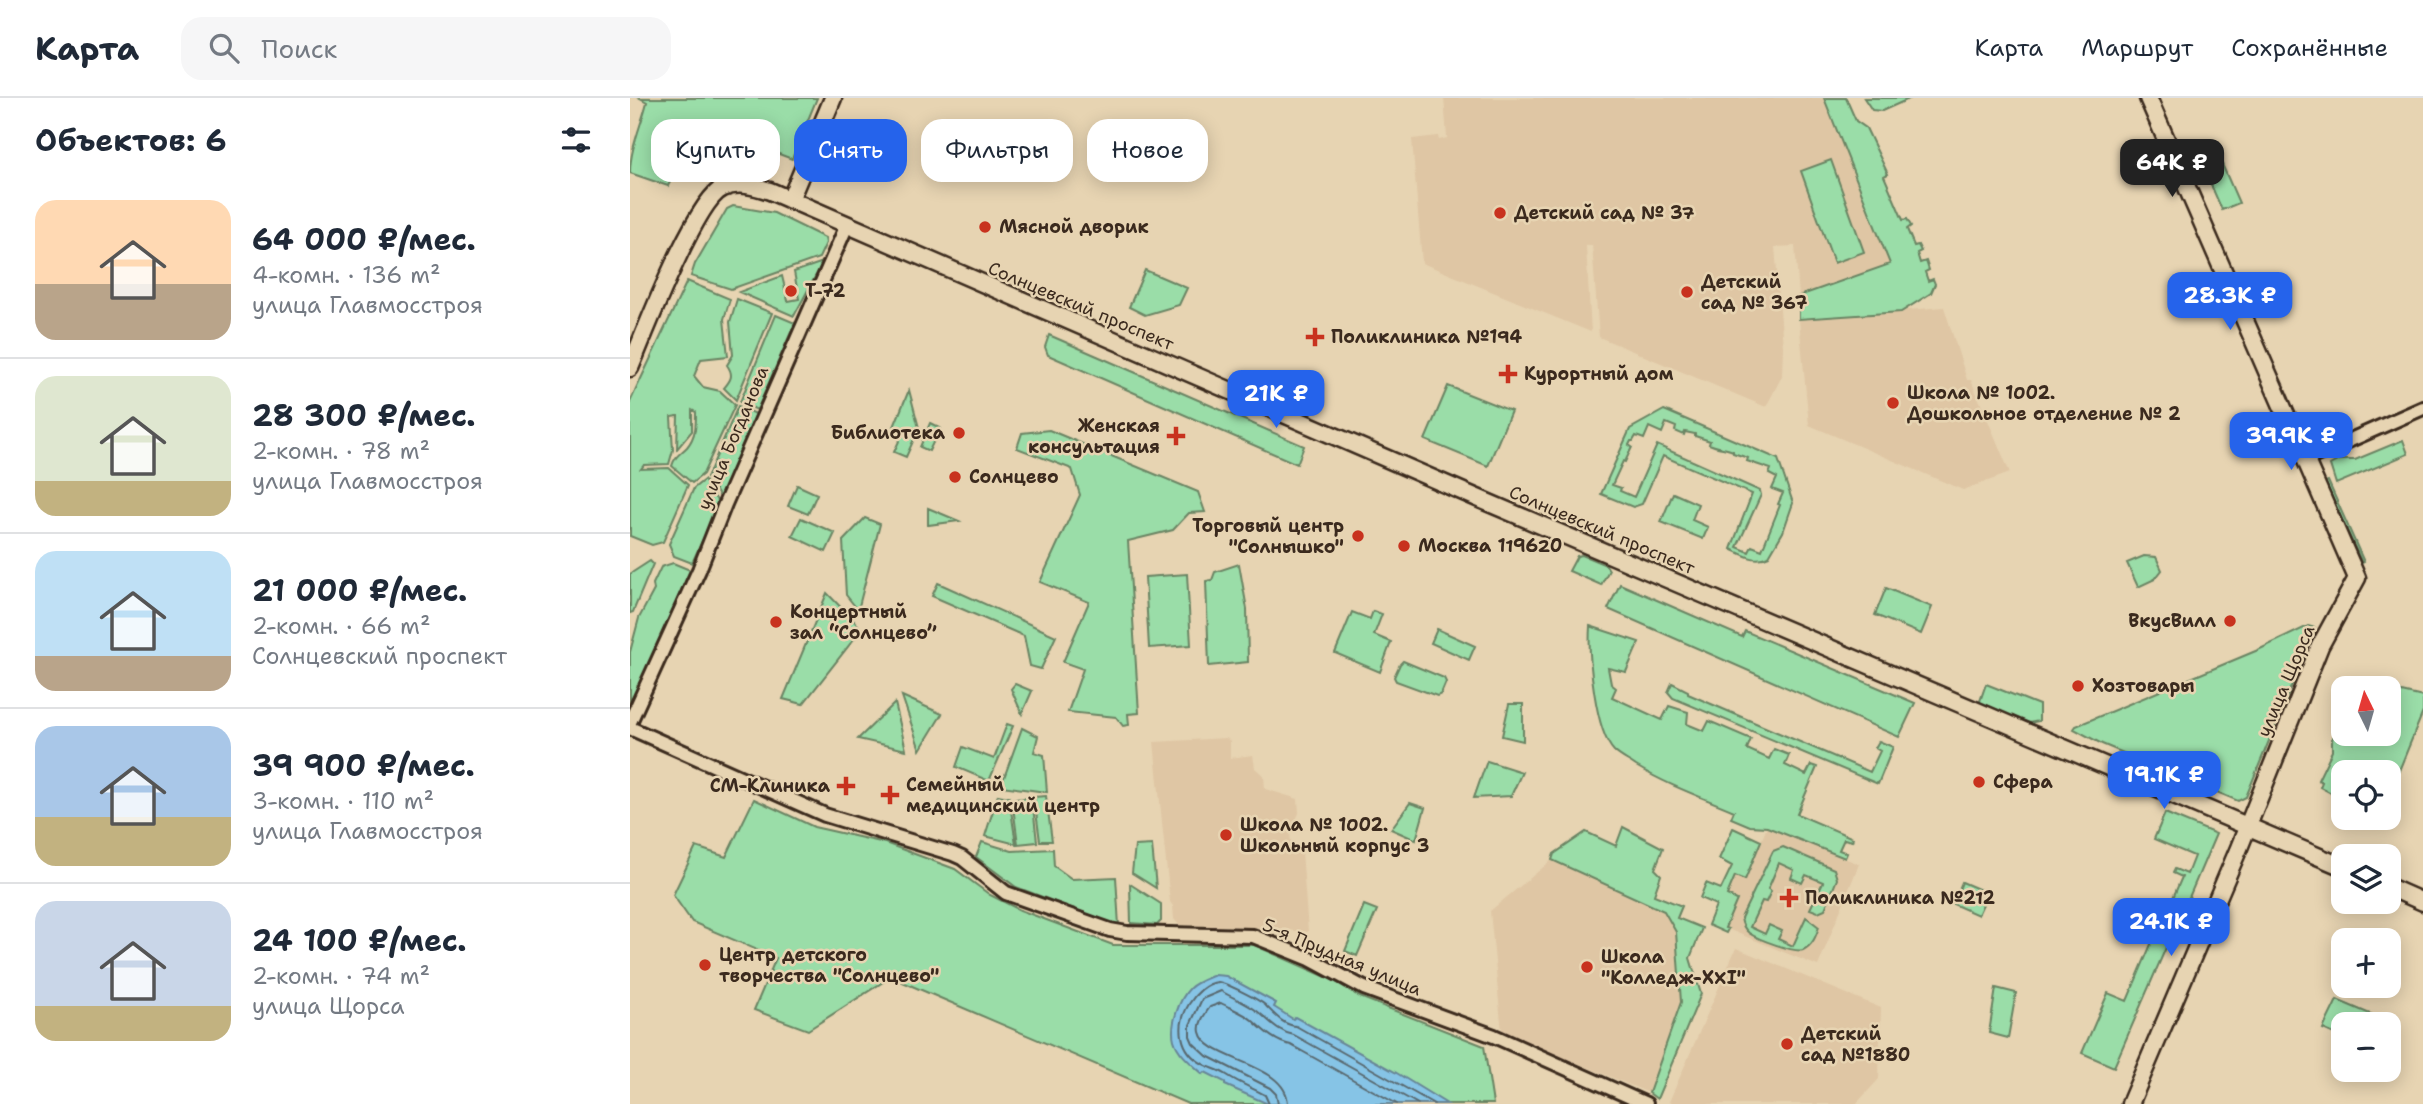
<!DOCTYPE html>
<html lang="ru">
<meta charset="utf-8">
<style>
:root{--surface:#fff;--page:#f6f6f7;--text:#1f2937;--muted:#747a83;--line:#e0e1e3;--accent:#2563eb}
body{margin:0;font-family:"Shantell Sans",sans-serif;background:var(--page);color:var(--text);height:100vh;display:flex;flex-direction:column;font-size:26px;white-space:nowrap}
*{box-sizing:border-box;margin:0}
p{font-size:23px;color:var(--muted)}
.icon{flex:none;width:38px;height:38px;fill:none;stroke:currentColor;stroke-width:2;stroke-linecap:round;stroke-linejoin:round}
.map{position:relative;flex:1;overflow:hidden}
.drawer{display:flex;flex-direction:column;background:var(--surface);width:630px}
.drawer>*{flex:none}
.hud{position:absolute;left:21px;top:21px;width:665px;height:63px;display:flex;gap:14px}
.needle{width:46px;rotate:355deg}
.buttons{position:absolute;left:1701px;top:578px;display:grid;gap:14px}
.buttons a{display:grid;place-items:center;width:70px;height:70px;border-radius:14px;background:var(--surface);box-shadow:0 4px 18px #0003;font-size:35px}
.price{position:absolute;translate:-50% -60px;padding:0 16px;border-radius:14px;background:var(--accent);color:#fff;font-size:23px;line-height:46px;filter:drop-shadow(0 2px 4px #0008)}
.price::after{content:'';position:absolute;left:50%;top:42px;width:21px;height:16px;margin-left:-10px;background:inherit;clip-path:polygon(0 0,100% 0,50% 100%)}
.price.current{background:#222;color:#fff}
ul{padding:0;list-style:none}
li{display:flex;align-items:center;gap:21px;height:175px;padding:0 35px}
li+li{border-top:2px solid var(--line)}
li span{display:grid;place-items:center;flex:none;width:196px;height:140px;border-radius:21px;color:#555}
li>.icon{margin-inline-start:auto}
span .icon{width:84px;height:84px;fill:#fffc;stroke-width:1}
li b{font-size:30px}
h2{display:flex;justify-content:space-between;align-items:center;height:84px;padding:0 35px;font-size:30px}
.pill{padding:0 24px;border-radius:21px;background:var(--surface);box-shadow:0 4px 18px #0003;font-size:24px;line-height:63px}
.pill.current{background:var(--accent);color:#fff}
header{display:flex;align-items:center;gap:42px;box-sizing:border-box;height:98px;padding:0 35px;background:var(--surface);border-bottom:2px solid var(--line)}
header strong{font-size:33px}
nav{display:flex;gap:38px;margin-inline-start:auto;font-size:24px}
.search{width:490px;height:63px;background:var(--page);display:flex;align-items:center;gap:18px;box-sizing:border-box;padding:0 24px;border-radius:21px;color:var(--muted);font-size:26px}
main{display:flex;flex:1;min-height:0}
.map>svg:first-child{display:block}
</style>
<header>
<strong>Карта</strong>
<div class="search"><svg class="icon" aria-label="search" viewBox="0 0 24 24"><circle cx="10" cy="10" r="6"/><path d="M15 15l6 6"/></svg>Поиск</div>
<nav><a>Карта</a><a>Маршрут</a><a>Сохранённые</a></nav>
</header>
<main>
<section class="drawer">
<h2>Объектов: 6<svg class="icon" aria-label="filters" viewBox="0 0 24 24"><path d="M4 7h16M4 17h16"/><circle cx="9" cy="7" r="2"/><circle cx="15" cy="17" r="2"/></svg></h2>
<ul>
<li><span style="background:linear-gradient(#ffd9b3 60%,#b9a48a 0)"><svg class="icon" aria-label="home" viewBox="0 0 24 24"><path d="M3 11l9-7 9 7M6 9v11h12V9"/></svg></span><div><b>64 000 ₽/мес.</b><p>4-комн. · 136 m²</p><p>улица Главмосстроя</p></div></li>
<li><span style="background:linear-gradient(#dfe7d0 75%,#c2b280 0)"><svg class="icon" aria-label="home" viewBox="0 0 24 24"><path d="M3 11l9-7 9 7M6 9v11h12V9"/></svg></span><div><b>28 300 ₽/мес.</b><p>2-комн. · 78 m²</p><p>улица Главмосстроя</p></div></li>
<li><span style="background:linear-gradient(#bfe0f5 75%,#b9a48a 0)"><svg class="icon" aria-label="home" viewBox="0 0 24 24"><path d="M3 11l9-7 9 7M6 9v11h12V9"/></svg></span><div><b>21 000 ₽/мес.</b><p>2-комн. · 66 m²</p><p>Солнцевский проспект</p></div></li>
<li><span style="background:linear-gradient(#a9c7e8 65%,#c2b280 0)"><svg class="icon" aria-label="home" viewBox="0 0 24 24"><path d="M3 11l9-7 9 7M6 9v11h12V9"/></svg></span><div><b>39 900 ₽/мес.</b><p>3-комн. · 110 m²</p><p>улица Главмосстроя</p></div></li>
<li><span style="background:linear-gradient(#c9d6e8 75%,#c2b280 0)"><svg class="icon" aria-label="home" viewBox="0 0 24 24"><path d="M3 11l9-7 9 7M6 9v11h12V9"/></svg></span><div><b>24 100 ₽/мес.</b><p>2-комн. · 74 m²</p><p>улица Щорса</p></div></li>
</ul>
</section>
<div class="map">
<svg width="1793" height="1006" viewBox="0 0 1793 1006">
<rect width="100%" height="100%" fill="#e7d4b2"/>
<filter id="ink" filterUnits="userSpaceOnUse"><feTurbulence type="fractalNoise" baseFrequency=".0143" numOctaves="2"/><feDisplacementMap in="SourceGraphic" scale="14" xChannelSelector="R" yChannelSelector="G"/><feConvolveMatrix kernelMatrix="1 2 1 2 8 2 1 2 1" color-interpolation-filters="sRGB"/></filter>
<g filter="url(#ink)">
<path fill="#dfc6a4" d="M 814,0 L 1194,0 L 1260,166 L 1169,198 L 1165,148 L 1145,149 L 1153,249 L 1152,278 L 1136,309 L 969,239 L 962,147 L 956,148 L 961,234 L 792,165 L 782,41 L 808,38 L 809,42 L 817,40 Z
M 1314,209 L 1337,282 L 1341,282 L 1380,375 L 1333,392 L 1179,327 L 1169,221 Z
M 596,640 L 600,643 L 600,660 L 623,657 L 625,670 L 634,678 L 635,691 L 668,701 L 669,715 L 660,735 L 661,744 L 672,753 L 678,834 L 622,829 L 549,827 L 544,821 L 543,808 L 540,804 L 524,644 Z
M 1137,729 L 1229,766 L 1188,868 L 1095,830 L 1107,802 L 1097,798 L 1105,778 L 1115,782 Z
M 922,762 L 1035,813 L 1046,834 L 1051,904 L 1019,995 L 872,934 L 860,813 Z
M 1106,850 L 1251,910 L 1249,981 L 1226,1006 L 1044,1006 L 1039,1004 Z"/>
<path fill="#9adda8" stroke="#6a8463" stroke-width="2" fill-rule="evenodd" d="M 10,0 L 187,0 L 162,61 L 133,50 L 111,67 L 98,64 L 71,33 L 54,36 L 53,59 L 38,88 L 0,75 C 0,51 11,28 17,4 Z
M 1194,0 L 1216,0 L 1226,23 L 1236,30 L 1258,76 L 1254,78 L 1273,122 L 1277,121 L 1281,128 L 1277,131 L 1284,148 L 1288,147 L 1291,153 L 1287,155 L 1290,165 L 1296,163 L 1299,172 L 1295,174 L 1298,183 L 1303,181 L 1305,186 L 1301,195 L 1271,214 L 1169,221 L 1169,198 L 1260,166 Z
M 1234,0 L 1281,0 L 1252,13 L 1242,12 Z
M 1588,57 L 1609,105 L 1592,112 L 1571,64 Z
M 1201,62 L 1234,154 L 1204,165 L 1171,73 Z
M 103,108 L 144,115 L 195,140 L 196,145 L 189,160 L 101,191 L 61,178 L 65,166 L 97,111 Z
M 193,164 L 164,218 L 109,194 L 152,178 L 158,203 L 169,201 L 164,174 Z
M 515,172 L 557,190 L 549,207 L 515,217 L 499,209 Z
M 57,183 L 100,201 L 94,221 L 98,258 L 71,261 L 64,278 L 73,289 L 90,293 L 105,307 L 73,376 L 62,385 L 42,368 C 45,358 50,356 57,349 C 66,338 66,327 66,314 L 62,312 L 62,333 L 47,351 L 48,318 L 41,319 L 43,352 L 39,366 L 14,367 L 11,371 L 39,370 L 58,387 L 33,444 L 22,447 L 0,438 L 0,304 Z
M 107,201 L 142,215 L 106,302 L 94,290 C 101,282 104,277 97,267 L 103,257 L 100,224 Z
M 146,217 L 165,225 L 127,312 L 110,304 Z
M 419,237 L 674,348 L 667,366 L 418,257 L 415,249 Z
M 818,288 L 881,313 L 858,368 L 795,342 Z
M 279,292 L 289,330 L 276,359 L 264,354 L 270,341 L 261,336 Z
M 108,308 L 126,316 L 90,399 L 77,380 Z
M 1034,312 L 1148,361 L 1163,405 L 1153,434 L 1139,458 C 1125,465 1114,457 1101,451 L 1122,396 L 1033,358 L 1012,406 L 1003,409 L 971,396 L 1000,331 ZM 1036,325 L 1046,329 L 1045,333 L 1054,337 L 1055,334 L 1065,336 L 1065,338 L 1080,343 L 1079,346 C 1088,350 1096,350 1103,353 L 1103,355 L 1118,360 L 1117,363 L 1141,371 L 1139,376 L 1147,380 L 1142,391 L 1153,395 L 1148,406 L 1150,407 L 1132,452 L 1122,448 L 1119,454 L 1107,449 L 1131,397 L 1130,393 L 1027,347 L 1004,399 L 990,393 L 991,390 L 982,387 L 993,363 L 995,364 L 1002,349 L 999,347 L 1001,343 L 1003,343 L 1006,338 L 1014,341 L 1019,329 L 1032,335 Z
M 300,325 L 310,330 L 299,353 L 290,349 Z
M 419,332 L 568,394 L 575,414 L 559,415 L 543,432 L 498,443 L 509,615 L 498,616 L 499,627 L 493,628 L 486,619 L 438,614 L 453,571 L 433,564 L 459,504 L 410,484 L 450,397 L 442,371 L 387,350 L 392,335 Z
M 1773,342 L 1778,356 L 1706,386 L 1700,367 L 1709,362 L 1725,362 Z
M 74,382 L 89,406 L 62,465 L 44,458 L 39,446 L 64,390 Z
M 1698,383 L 1734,464 L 1732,465 L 1695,384 Z
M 167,387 L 187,396 L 178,416 L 158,408 Z
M 1043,395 L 1068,406 L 1062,422 L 1078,429 L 1073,441 L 1031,424 Z
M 298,410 L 329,423 L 298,427 Z
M 171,420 L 205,435 L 196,454 L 162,438 Z
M 235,420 L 250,426 L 228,512 L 216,497 L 213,443 Z
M 952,457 L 976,467 L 979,472 L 971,487 L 939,473 L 947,458 Z
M 1514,458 L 1526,459 L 1532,472 L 1525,481 L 1508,489 L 1497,465 Z
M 20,463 L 23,466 L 3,514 L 0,515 L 0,476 Z
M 43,465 L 60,472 L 0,610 L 0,554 L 9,520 L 24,492 L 23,486 L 31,469 Z
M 609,466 L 617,511 L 618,564 L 579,568 L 576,483 L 582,482 L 585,474 Z
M 557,476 L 561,547 L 519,550 L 515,479 Z
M 308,485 L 426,538 L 411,571 L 400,568 L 394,538 L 302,498 Z
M 990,486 L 1112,539 L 1115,533 L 1285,605 L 1269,639 L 978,511 Z
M 1256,490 L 1302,509 L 1291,536 L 1245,517 Z
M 197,495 L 228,527 L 227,537 L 173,606 L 153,601 Z
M 743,513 L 752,516 L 744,537 L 761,544 L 750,574 L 705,555 L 722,514 L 740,521 Z
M 960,528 L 1009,544 L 996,574 L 978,570 L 981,586 L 986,590 L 982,599 L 1032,622 L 1039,608 L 1058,614 L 1057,626 L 1074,633 L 1079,623 L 1121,641 L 1117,651 L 1139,661 L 1144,651 L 1159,657 L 1155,667 L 1176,677 L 1181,667 L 1187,669 L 1167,716 L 1223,740 L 1222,743 L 1214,741 L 1209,752 L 1217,755 L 1215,760 L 1137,729 L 1120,728 L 1101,720 L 1104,713 C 1071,699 1037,687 1006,668 C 999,663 990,659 984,653 C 965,633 958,557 960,528 Z
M 1678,528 L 1685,530 L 1616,699 L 1608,703 L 1472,646 L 1444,631 L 1446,628 L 1628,552 Z
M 807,531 L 845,548 L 839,562 L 801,545 Z
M 773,563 L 814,580 L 816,584 L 811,596 L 807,598 L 766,583 L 764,579 L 770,566 Z
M 1042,585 L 1058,593 L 1058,596 L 1240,674 L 1250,653 L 1245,650 L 1249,643 L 1263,649 L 1248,686 L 1043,600 L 1038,594 Z
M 385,586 L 402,593 L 392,616 L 381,591 Z
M 1356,586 L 1409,607 L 1409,623 L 1399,625 L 1349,606 Z
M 1759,591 L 1793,599 L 1793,614 L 1759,697 L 1759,674 L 1713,674 L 1713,707 L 1704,706 L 1703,696 L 1690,689 L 1692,684 L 1688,682 L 1702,653 L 1702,641 L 1713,614 L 1713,635 L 1759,635 Z
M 272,598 L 312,616 L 290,652 Z
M 265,605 L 276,652 L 228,641 Z
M 879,606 L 893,606 L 893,643 L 872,638 Z
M 377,626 L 383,628 L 359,683 L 326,669 L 333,649 L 364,661 Z
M 392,630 L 408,638 L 404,654 L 414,657 L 417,694 L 371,688 Z
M 857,663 L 892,674 L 881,698 L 844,700 Z
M 368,697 L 379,699 L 386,746 L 355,738 Z
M 416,698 L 422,743 L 410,743 L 404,699 Z
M 402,700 L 407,744 L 388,746 L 382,701 Z
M 124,701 L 184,729 L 255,745 L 325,771 L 360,797 L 390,812 L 483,847 L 624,847 L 703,882 L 730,899 L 854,948 L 863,1006 L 558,1006 L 261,879 L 178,932 L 124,912 L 146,860 L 62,824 L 43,797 L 66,749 L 96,759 Z
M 780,705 L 795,710 L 786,742 L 761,731 Z
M 1535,715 L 1586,736 L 1546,830 L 1532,825 L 1552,779 L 1543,775 L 1545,771 L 1557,776 L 1564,758 L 1524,741 Z
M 993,729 L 1033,750 L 1025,771 L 1031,777 L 1024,797 L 1052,808 L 1047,820 L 1072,830 L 1060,860 L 1071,896 L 1027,1001 L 1019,995 L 1051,904 L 1046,834 L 1034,813 L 922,762 L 924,756 L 956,734 L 986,748 Z
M 1103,730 L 1131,743 L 1115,782 L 1105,778 L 1097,797 L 1107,802 L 1095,830 L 1098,831 L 1096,835 L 1078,827 L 1086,807 L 1070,800 L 1076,785 L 1091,791 L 1102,768 L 1089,761 Z
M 352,744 L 382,753 L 423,751 L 424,768 L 442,781 L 486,779 L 489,828 L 386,789 L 346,759 Z
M 522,747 L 526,790 L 502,775 L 505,748 Z
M 1153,749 L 1204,771 L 1207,781 L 1195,811 L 1188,814 L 1180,811 L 1193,784 L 1176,777 L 1172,785 L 1161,780 L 1164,772 L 1149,765 L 1138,791 L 1141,793 L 1136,804 L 1132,803 L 1120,829 L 1135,836 L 1139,827 L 1152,833 L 1148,841 L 1163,848 L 1176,819 L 1189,829 C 1186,838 1183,847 1173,852 C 1165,855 1127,841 1119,835 C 1114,831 1112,827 1111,820 L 1143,753 Z
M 1332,784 L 1358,795 L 1348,817 L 1323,806 Z
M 500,786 L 531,806 L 531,823 L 527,827 L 501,825 Z
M 734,807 L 747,812 L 727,858 L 715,853 Z
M 1527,832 L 1541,838 L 1484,969 L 1452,955 L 1478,895 L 1497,903 Z
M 1366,890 L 1386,895 L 1378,940 L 1359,935 Z
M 1707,902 L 1745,918 L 1742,926 L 1713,926 L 1713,940 L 1693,931 Z"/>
<path fill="#86c4e6" stroke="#688696" stroke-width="2" d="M 585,877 L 596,878 L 646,905 L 644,909 L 663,921 L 665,919 L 765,974 L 817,1006 L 638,1006 L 595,987 L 595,984 L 575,974 L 573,976 C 563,967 548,956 544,942 C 540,927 549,901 560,890 C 566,884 578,880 585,877 Z"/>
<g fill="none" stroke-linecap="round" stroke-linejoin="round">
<path stroke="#59686e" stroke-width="2" d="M 639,1006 L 635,997 C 622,990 609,985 597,977 C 590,972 580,970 573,966 C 549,953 546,927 559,906 C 565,896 576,885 588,884 C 594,884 632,903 636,908 C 645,917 653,927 666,928 L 804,1006
M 648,1006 L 646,996 L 640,990 L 577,958 L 563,945 L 560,938 L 560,927 L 572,901 L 591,893 C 603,900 616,905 627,913 C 639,922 648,934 664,937 L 788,1006
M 658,1006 C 657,964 576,963 570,934 C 568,925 575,916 580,909 L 591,905 C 600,910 614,915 622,922 C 634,933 645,944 661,947 L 767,1006"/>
<defs>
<path id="street" d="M 1675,362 L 1793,310
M 0,624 L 69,472 L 95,406 L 217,127
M 0,630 L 195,717 L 323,756 L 332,760 L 376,795 L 480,832 L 497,835 L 623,838 L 680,861 L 734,890 L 864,938 L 1016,1006"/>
<path id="secondary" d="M 160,102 L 203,0
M 0,270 C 14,237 65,102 93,90 C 108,83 125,88 140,93 L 852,402 L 1713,769
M 1759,789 L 1793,804
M 1500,1006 L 1609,750 L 1690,548 L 1727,480 L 1518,0"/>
</defs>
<use href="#street" stroke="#3b2a1e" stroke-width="18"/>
<use href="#secondary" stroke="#3b2a1e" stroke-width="21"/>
<use href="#street" stroke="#e7d4b2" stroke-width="12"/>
<use href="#secondary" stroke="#e7d4b2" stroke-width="16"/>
</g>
</g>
<g fill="#c8321e" stroke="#e7d4b2" stroke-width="2.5">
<circle cx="870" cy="115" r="7"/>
<circle cx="355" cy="129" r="7"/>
<circle cx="161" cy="193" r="7"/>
<circle cx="1057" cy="194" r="7"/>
<path d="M681.5 228.5h7v7h7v7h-7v7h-7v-7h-7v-7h7z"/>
<path d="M874.5 265.5h7v7h7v7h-7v7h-7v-7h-7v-7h7z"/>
<circle cx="1263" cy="305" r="7"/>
<circle cx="329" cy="335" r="7"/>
<path d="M542.5 327.5h7v7h7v7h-7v7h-7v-7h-7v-7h7z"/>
<circle cx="325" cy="379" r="7"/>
<circle cx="728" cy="438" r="7"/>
<circle cx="774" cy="448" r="7"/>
<circle cx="1600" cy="523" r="7"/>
<circle cx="146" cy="524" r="7"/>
<circle cx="1448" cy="588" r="7"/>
<circle cx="1349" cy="684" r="7"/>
<path d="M212.5 677.5h7v7h7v7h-7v7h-7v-7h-7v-7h7z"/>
<path d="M256.5 686.5h7v7h7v7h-7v7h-7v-7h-7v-7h7z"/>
<circle cx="596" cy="737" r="7"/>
<path d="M1155.5 789.5h7v7h7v7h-7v7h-7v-7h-7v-7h7z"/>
<circle cx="75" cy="867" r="7"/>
<circle cx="957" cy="869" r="7"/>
<circle cx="1157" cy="946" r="7"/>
</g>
<g text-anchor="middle" stroke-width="5" stroke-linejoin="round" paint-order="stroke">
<g font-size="18" font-weight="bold" fill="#3b2a1e" stroke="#e7d4b2" text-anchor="start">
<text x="884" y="121">Детский сад № 37</text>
<text x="369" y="135">Мясной дворик</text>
<text x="1071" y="190">Детский<tspan x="1071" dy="21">сад № 367</tspan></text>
<text x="175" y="199">Т-72</text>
<text x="701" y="245">Поликлиника №194</text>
<text x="894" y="282">Курортный дом</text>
<text x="1277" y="301">Школа № 1002.<tspan x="1277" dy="21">Дошкольное отделение № 2</tspan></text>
<text x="530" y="334" text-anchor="end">Женская<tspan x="530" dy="21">консультация</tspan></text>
<text x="315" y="341" text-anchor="end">Библиотека</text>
<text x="339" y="385">Солнцево</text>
<text x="714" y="434" text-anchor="end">Торговый центр<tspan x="714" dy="21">"Солнышко"</tspan></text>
<text x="788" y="454">Москва 119620</text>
<text x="160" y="520">Концертный<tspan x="160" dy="21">зал “Солнцево”</tspan></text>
<text x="1586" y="529" text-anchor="end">ВкусВилл</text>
<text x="1462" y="594">Хозтовары</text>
<text x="1363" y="690">Сфера</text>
<text x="276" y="693">Семейный<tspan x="276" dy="21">медицинский центр</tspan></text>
<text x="200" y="694" text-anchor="end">СМ-Клиника</text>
<text x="610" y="733">Школа № 1002.<tspan x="610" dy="21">Школьный корпус 3</tspan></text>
<text x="1175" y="806">Поликлиника №212</text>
<text x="89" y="863">Центр детского<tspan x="89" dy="21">творчества "Солнцево"</tspan></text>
<text x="971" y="865">Школа<tspan x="971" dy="21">"Колледж-XXI"</tspan></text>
<text x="1171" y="942">Детский<tspan x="1171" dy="21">сад №1880</tspan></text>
</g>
<g font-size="18" fill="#3b2a1e" stroke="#e7d4b2">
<text transform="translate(451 208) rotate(23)" y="6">Солнцевский проспект</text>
<text transform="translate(103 340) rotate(-67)" y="6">улица Богданова</text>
<text transform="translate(972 432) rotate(23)" y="6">Солнцевский проспект</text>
<text transform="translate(1656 583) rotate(-67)" y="6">улица Щорса</text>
<text transform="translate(712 859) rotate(23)" y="6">5-я Прудная улица</text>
</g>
</g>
</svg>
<div class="buttons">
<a><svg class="needle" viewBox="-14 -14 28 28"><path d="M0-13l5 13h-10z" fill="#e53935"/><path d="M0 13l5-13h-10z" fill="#747a83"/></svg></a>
<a><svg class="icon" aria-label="locate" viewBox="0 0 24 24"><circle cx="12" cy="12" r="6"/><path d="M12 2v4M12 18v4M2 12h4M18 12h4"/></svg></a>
<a><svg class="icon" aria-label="layers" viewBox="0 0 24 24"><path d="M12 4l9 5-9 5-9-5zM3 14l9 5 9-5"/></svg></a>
<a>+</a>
<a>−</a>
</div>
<b class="price current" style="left:1542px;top:101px">64K ₽</b>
<b class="price" style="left:1600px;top:234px">28.3K ₽</b>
<b class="price" style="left:646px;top:332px">21K ₽</b>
<b class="price" style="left:1661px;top:374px">39.9K ₽</b>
<b class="price" style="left:1534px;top:713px">19.1K ₽</b>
<b class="price" style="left:1541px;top:860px">24.1K ₽</b>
<div class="hud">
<a class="pill">Купить</a>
<a class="pill current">Снять</a>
<a class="pill">Фильтры</a>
<a class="pill">Новое</a>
</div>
</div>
</main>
